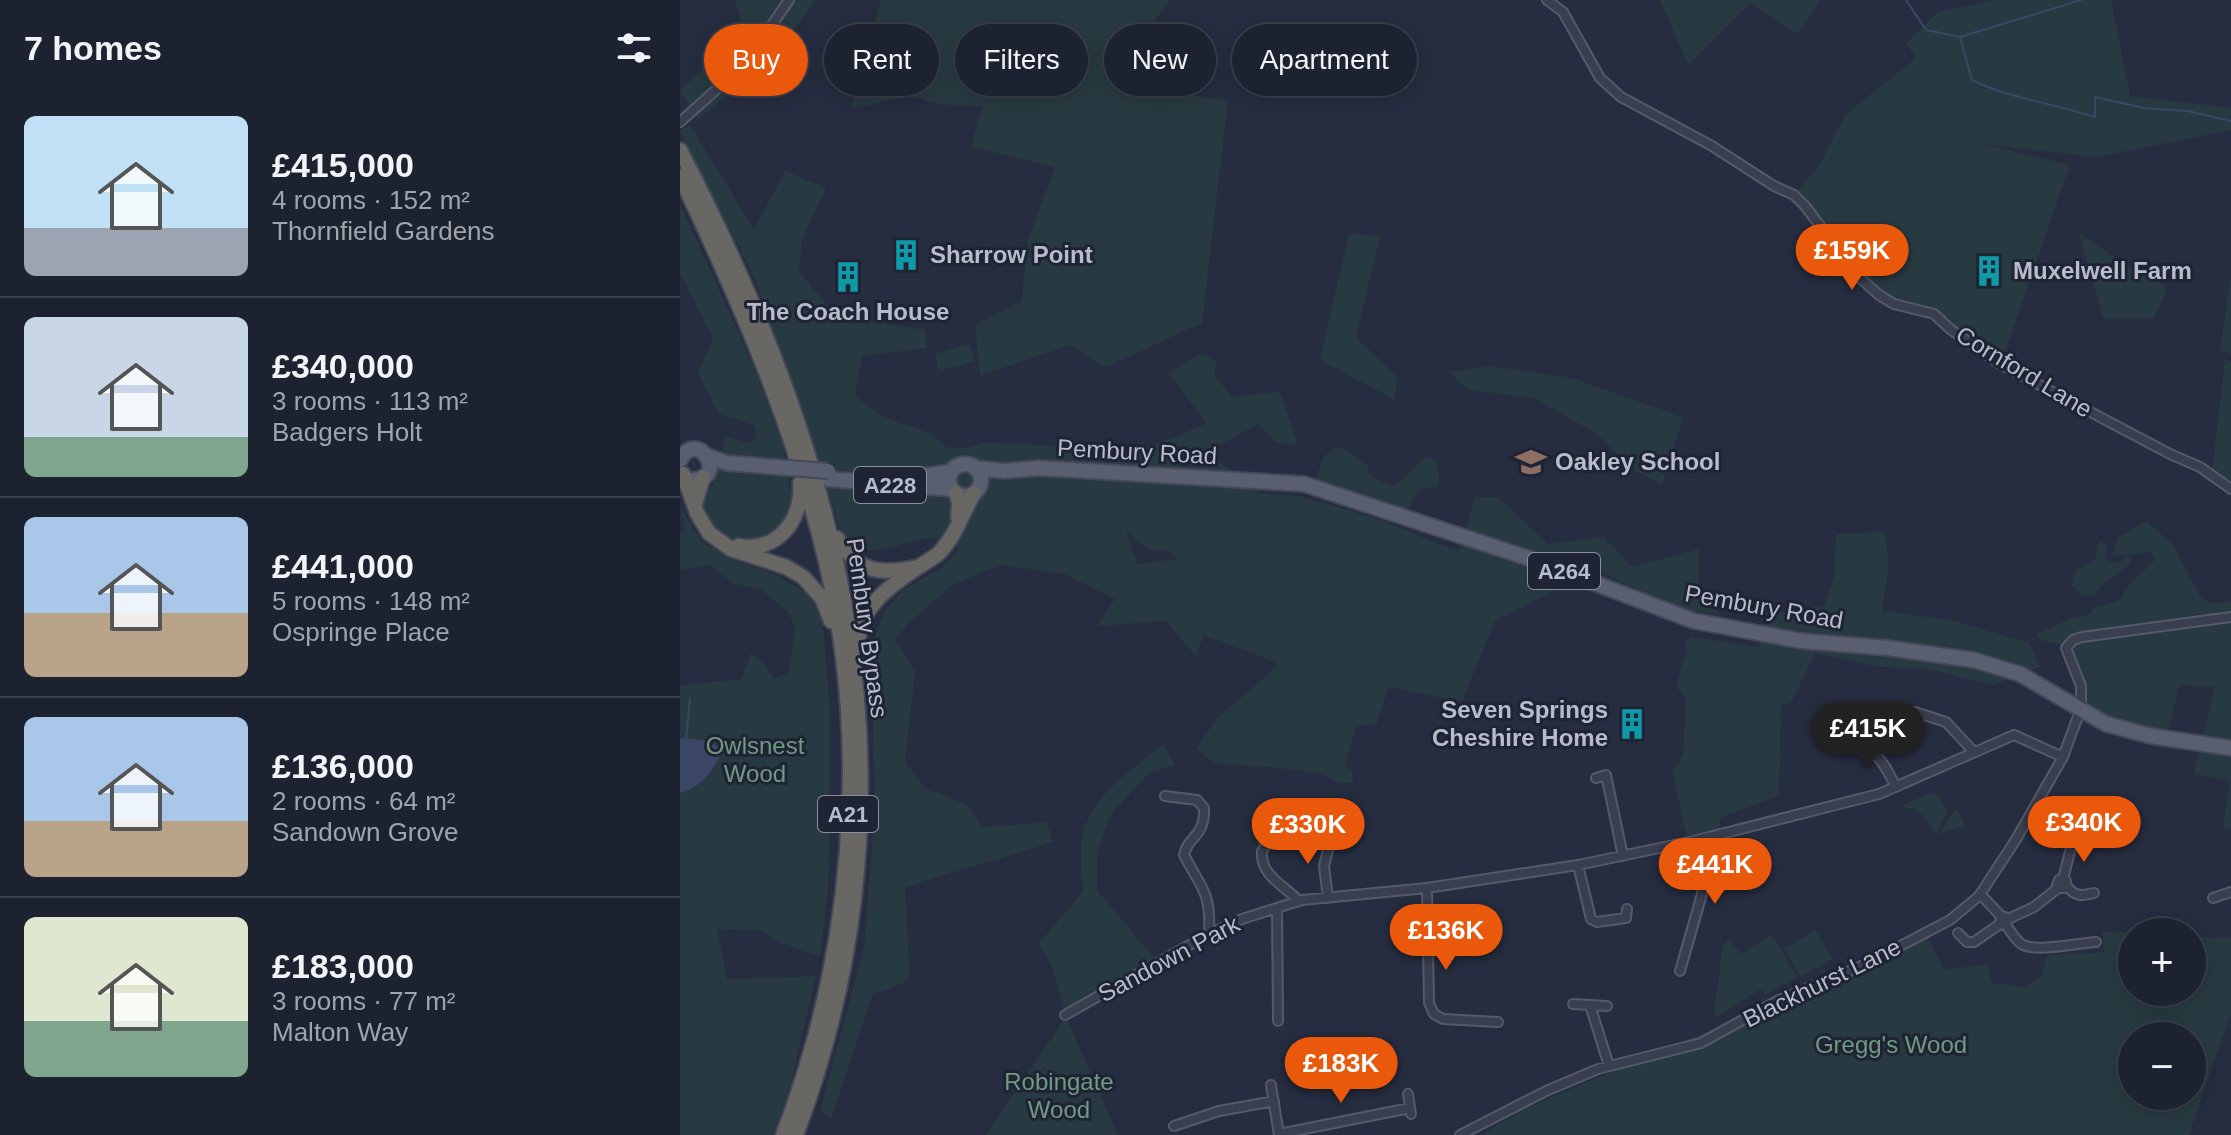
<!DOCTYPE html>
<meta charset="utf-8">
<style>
:root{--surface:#1c2230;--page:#252a38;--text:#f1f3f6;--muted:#a0a4ab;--line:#3a3f4c;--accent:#ea580c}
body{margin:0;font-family:Arial,sans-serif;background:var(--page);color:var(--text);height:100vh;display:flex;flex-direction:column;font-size:30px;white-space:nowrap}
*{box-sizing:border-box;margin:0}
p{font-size:26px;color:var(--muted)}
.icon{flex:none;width:44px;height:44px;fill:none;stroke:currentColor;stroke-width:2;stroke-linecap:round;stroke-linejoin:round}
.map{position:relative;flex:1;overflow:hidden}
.sheet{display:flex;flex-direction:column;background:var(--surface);width:680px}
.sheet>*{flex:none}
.hud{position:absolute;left:24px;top:24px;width:760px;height:72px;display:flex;gap:16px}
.fabs{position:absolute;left:1438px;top:918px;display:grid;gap:16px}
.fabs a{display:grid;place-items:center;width:88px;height:88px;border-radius:50%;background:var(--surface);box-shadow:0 4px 20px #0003,0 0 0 2px var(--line);font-size:40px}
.price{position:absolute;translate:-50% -68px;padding:0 18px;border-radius:28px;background:var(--accent);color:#fff;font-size:26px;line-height:52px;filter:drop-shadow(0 2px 4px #0008)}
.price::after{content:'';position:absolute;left:50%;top:48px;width:24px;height:18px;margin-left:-12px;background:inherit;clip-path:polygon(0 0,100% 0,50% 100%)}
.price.on{background:#222;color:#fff}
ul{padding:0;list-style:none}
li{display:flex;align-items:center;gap:24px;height:200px;padding:0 24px}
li+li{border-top:2px solid var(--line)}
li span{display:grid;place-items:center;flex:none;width:224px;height:160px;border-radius:12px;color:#555}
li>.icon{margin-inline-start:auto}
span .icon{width:96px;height:96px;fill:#fffc;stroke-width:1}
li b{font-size:34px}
h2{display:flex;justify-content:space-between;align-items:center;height:96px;padding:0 24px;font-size:34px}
.tag{padding:0 28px;border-radius:36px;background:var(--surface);box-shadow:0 4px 20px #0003,0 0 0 2px var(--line);font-size:28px;line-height:72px}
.tag.on{background:var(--accent);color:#fff}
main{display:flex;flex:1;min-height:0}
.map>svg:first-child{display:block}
</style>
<main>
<section class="sheet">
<h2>7 homes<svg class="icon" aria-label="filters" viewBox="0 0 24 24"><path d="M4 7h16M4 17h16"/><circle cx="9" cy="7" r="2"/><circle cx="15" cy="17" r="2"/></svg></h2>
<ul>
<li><span style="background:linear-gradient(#bfe0f5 70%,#9aa5b1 0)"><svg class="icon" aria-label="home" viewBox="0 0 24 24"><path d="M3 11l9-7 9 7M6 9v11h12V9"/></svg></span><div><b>£415,000</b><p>4 rooms · 152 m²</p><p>Thornfield Gardens</p></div></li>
<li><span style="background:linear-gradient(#c9d6e8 75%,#7fa58c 0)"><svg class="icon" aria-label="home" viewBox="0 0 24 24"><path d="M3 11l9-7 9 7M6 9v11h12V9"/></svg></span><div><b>£340,000</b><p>3 rooms · 113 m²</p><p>Badgers Holt</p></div></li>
<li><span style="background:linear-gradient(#a9c7e8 60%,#b9a48a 0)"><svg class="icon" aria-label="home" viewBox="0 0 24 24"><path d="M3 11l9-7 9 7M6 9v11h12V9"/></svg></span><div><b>£441,000</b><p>5 rooms · 148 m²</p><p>Ospringe Place</p></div></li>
<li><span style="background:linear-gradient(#a9c7e8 65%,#b9a48a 0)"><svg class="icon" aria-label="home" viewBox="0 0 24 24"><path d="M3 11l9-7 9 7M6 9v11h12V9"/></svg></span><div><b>£136,000</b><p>2 rooms · 64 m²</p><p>Sandown Grove</p></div></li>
<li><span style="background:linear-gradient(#dfe7d0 65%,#7fa58c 0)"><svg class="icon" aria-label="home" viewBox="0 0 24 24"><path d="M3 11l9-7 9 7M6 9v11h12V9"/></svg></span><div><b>£183,000</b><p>3 rooms · 77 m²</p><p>Malton Way</p></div></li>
</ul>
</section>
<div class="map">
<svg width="1551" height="1135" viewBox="0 0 1551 1135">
<rect width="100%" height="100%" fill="#262d40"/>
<path fill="#283a41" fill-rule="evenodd" d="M 55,0 L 136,0 L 89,62 L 17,120 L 0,90 L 65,31 Z
M 201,0 L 489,0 L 464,36 L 454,88 L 548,100 L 522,323 L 426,367 L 389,345 L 300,376 L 295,325 L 342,301 L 347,243 L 375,167 L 291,147 L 302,107 L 259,104 L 229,96 L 171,109 Z
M 980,0 L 1141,0 L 1118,34 L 1070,3 L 1008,65 Z
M 1318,0 L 1431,0 L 1450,96 L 1551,108 L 1551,130 L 1417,157 L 1303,144 L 1390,165 L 1321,363 L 1254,314 L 1199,295 L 1114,195 L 1140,164 L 1165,115 L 1236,58 L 1226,43 L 1258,12 Z
M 10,125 L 74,230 L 105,171 L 146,188 L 122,240 L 119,271 L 156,316 L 245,330 L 247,348 L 182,356 L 175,396 L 204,417 L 254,435 L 265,447 L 287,448 L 304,442 L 458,451 L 527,424 L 489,373 L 522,353 L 536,361 L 534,375 L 552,397 L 600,392 L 618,444 L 597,443 L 578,424 L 526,453 L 580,490 L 577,493 L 620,496 L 700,520 L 779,552 L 795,497 L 818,497 L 868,544 L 924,537 L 952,567 L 1019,549 L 1019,589 L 1041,616 L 1001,609 L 916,570 L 910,592 L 883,586 L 815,621 L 782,702 L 709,687 L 697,723 L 676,727 L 665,766 L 672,771 L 673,783 L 660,783 L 641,774 L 620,770 L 535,763 L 516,749 L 537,718 L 591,672 L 598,663 L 524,635 L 516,656 L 486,621 L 417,626 L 435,599 L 384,574 L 321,565 L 272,585 L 228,624 L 215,639 L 235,672 L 225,761 L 243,787 L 289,806 L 302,827 L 367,822 L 373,842 L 225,887 L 230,980 L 192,995 L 151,1118 L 140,1111 L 184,949 L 195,805 L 192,689 L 194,640 L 204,612 L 223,590 L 262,568 L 279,548 C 270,544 258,537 249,538 C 212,542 186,569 159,526 L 122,409 L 74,277 L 0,131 ZM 446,530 C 460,545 469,552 490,551 L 497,559 L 457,564 Z
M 0,204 L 73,365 L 102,444 L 112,499 L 105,517 L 92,532 L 74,540 L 52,538 L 36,532 L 27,518 L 21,504 L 25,493 L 33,484 L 46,436 L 68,443 L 77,438 L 74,425 L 39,414 L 18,373 L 33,338 L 0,272 Z
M 669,233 L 700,236 L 676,338 L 717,376 L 715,400 L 640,360 Z
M 1399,233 L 1447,266 L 1472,272 L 1487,290 L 1474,318 L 1423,318 Z
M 1551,275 L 1551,354 L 1540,350 Z
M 290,344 L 295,361 L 259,371 L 255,354 Z
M 1545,359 L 1551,362 L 1551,487 L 1532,472 Z
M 809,366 L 892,378 L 1003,417 L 982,485 L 953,469 L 917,434 L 854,398 L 788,390 L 769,372 Z
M 660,447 L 687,465 C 689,479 699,480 711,486 L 722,480 L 745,457 L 755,460 L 759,477 L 758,487 L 738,490 L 725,517 L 636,487 C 638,469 641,451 660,447 Z
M 0,507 L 21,541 L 58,562 L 91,572 L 126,593 L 142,617 L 150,709 L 150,811 L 148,889 L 140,957 L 99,942 L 79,930 L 37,929 L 47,979 L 136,976 L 107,1098 L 93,1135 L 0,1135 L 0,686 L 62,679 L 71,653 L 85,664 L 93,679 L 108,674 L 115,629 L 109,613 L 82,590 L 53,583 L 29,565 L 0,570 L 0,533 L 6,531 Z
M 1467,521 L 1493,545 L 1520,596 L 1530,603 L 1551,602 L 1551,829 L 1543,827 L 1550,781 L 1514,774 L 1535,687 L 1499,685 L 1487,737 L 1407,710 L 1386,646 L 1361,640 L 1356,634 L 1390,619 L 1411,614 L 1413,608 L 1440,600 L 1449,585 L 1475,560 L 1472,552 L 1432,556 L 1438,537 Z
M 1205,532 L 1209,563 L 1202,611 L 1271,620 L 1350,643 L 1360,667 L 1313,685 L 1243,668 L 1199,667 L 1135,653 L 1111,703 L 1101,705 L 1099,795 L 1040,818 L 1040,828 L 1006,836 L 993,772 L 1003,755 L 1006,699 L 996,686 L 1007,650 L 1004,644 L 1011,637 L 1079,647 L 1090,614 L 1144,606 L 1154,577 L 1156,534 Z
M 1419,541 L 1428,544 L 1425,557 L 1428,561 L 1437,563 L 1447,555 L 1452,560 C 1442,575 1423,579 1415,595 L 1403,596 L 1392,585 L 1395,571 L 1414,561 Z
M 483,745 L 495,765 L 469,773 L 431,814 L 417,854 L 417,890 L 474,958 L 384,1010 L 373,969 L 359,943 L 403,892 C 402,877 400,862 401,848 C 403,800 449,772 483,745 Z
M 1250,793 L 1258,796 L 1268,811 L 1256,835 C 1246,821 1243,807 1220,807 Z
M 1277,810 L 1286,825 L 1260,834 L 1272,813 Z
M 1023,858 L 1039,862 L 1048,860 L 1043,883 L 1027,881 Z
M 1136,930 L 1152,959 L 1121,977 L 1104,948 Z
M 1422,931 L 1452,933 L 1452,992 L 1512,992 L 1512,936 L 1551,938 L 1551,1013 L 1509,1135 L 801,1135 L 849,1107 L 1028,1031 L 1120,984 L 1247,935 L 1264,970 L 1307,964 L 1312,983 L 1346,987 L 1361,976 L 1367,955 L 1424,952 ZM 1452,1036 L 1512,1036 L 1512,1096 L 1452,1096 Z
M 1092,934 L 1117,977 L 1085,995 L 1081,989 L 1037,1017 L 1034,1013 L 1043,946 L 1049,939 L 1061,954 Z
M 386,1017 L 438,1135 L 306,1135 Z"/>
<path fill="#3c4768" d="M 0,738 L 23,740 L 43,748 C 35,769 23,786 0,793 Z"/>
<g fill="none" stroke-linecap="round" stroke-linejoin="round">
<path stroke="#3c4768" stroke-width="2" d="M 1226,0 L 1246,30 L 1280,37 L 1401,0
M 1280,37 L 1292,80 C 1328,98 1376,104 1415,117 L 1415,97 L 1464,108 L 1508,111 L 1551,121
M 6,740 L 10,698"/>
<defs>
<path id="minor" d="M 867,0 L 883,12 L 920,78 L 941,97 L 1032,146 L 1094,186 L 1114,195 L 1125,206 L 1179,277 L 1199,295 L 1214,304 L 1254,314 L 1270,329 L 1320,364 L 1490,454 L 1520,467 L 1551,489
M 0,122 L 65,64 L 109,0
M 1235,712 L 1266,722 L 1294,752
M 1164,744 C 1197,747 1202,760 1216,787
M 916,778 L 926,775 L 943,856
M 485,796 L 517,800 L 524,808 C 525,838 508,835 504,855 C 522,890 531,891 529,934
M 586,845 L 582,851 C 580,876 604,885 619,901
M 898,865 L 911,919 L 917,922 L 946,918 L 947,909
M 1383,879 L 1393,840
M 1387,886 C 1395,897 1402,896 1414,893
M 747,888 L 749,1003 L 754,1014 L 763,1019 L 818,1022
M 1300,894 L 1321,916
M 648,898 L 644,866 L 651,838
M 1533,898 L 1551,892
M 597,908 L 598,1021
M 1328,919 L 1354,907 L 1378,888 L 1385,888 L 1386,881 L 1379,880 L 1377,885 L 1378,888
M 1326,925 L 1320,924 L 1321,916 L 1328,918 L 1326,925 C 1331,932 1336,941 1343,945 C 1358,952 1398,943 1416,942
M 1278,933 L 1287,942 L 1294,942 L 1320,924
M 1000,971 L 1022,894 L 1023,879 L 1013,841
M 893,1004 L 927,1006
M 910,1005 L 929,1066
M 385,1015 L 529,934 L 562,919 L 622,900 L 747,888 L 898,865 L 1013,841 L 1199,794 L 1334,735 L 1383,757
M 591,1085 L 599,1135
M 728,1094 L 731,1114
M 494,1126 L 539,1111 L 594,1101
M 599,1134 L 730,1108
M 780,1135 L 866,1091 L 918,1069 L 1021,1043 L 1097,1001 L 1184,965 L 1270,920 L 1299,896 L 1335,841 L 1383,757 L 1401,708 L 1401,686 L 1386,648 L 1393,640 L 1402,637 L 1551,617"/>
<path id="primary" d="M 27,456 L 47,463 L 95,467
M 0,460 C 18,427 50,479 12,480
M269 480a16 16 0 1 1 32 0a16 16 0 1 1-32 0Z
M 295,468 L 324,471 L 359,468 L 624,484 L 857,561 L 1014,621 L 1122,641 L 1208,648 L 1294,660 L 1340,674 L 1426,724 L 1471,736 L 1551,748
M 236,477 L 271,472
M 148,479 L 272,489"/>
<path id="trunk" d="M 0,150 C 165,468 247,788 116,1135
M 0,176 C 59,300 114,427 146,562 C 190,750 172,955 103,1135
M 3,474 L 17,513 L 29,533 L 51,549 L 106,567 L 123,577 L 142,598 L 151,621
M 276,493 L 279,502 L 278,518
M 15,504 L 23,477
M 157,538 C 178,573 200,575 238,567
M 58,546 C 97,553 123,520 120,483
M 178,645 C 178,607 211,585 240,566 C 247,561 254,558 260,552 C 276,535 283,512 294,493"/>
</defs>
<use href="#minor" stroke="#555a6a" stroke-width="12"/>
<use href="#primary" stroke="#444859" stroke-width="18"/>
<use href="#trunk" stroke="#424757" stroke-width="18"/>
<use href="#minor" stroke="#3a3f50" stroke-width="8"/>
<use href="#primary" stroke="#595e70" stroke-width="14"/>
<use href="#trunk" stroke="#686764" stroke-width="14"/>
<defs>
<path id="primary-bridge" d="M 95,467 L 148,471"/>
</defs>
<use href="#primary-bridge" stroke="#444859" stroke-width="18" stroke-linecap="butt"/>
<use href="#primary-bridge" stroke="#595e70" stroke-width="14"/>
</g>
<defs>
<symbol id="building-bare" viewBox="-9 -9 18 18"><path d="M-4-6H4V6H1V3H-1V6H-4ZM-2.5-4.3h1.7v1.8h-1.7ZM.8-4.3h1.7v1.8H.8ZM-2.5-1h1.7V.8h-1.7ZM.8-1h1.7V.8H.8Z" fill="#0f9aa8" stroke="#1f2435" stroke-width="2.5" paint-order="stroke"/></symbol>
<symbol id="school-bare" viewBox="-9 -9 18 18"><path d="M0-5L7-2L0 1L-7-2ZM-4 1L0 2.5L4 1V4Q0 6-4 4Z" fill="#8d6e63" stroke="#1f2435" stroke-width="2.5" paint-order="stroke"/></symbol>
</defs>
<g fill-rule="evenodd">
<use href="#building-bare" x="204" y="233" width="44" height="44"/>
<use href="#building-bare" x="1287" y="249" width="44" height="44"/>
<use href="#building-bare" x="146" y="255" width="44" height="44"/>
<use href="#school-bare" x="829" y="440" width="44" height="44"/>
<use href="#building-bare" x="930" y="702" width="44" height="44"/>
</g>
<g text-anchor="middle" stroke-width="6" stroke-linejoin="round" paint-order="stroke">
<g fill="#1f2435" stroke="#898e9d" stroke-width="2">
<rect x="174" y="467" width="72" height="36" rx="6"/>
<rect x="848" y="553" width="72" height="36" rx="6"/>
<rect x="138" y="796" width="60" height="36" rx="6"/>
</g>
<g font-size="22" font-weight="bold" fill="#b7bbca">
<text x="210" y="493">A228</text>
<text x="884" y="579">A264</text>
<text x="168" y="822">A21</text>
</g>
<g font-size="24" font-weight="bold" fill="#b7bbca" stroke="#1f2435" text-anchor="start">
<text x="250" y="263">Sharrow Point</text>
<text x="1333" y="279">Muxelwell Farm</text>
<text x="168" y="320" text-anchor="middle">The Coach House</text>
<text x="875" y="470">Oakley School</text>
<text x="928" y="718" text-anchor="end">Seven Springs<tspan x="928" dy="28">Cheshire Home</tspan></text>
</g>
<g font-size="24" fill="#b7bbca" stroke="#1f2435">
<text transform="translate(1344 372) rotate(31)" y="8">Cornford Lane</text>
<text transform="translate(457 452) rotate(3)" y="8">Pembury Road</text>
<text transform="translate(1084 607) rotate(10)" y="8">Pembury Road</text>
<text transform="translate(187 628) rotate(82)" y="8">Pembury Bypass</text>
<text transform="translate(489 959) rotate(-28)" y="8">Sandown Park</text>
<text transform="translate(1142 983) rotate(-26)" y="8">Blackhurst Lane</text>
</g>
<g font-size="24" fill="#6f9b81" stroke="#1f2435">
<text x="75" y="754">Owlsnest<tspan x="75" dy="28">Wood</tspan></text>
<text x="1211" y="1053">Gregg's Wood</text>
<text x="379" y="1090">Robingate<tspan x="379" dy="28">Wood</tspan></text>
</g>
</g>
</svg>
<div class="fabs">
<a>+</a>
<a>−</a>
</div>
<b class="price" style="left:1172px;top:292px">£159K</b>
<b class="price on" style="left:1188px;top:770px">£415K</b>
<b class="price" style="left:1404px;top:864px">£340K</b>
<b class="price" style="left:628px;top:866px">£330K</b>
<b class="price" style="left:1035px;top:906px">£441K</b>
<b class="price" style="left:766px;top:972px">£136K</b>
<b class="price" style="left:661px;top:1105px">£183K</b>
<div class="hud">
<a class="tag on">Buy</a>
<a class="tag">Rent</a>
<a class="tag">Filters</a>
<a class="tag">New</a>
<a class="tag">Apartment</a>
</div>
</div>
</main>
